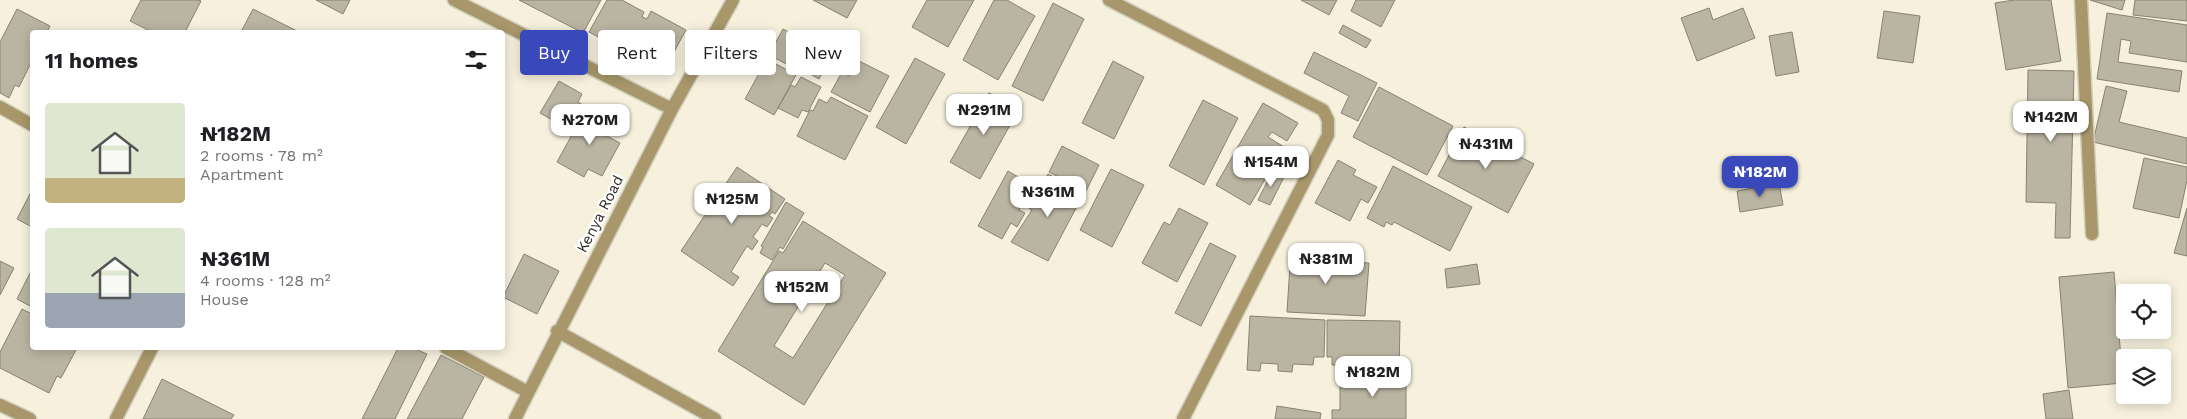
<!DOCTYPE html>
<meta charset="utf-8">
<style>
:root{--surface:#fff;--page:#f2f2f2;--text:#202124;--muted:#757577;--accent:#3948bb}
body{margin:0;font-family:"Work Sans",sans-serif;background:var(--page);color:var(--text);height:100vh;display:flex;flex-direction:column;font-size:19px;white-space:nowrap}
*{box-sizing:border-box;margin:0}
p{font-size:16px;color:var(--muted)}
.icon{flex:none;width:28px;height:28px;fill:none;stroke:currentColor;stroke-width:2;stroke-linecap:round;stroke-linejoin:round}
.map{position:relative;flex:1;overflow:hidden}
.sheet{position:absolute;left:30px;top:30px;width:475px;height:320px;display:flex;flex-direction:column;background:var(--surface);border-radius:5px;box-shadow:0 2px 12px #0003}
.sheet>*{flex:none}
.guide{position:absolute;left:520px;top:30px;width:475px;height:45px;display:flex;gap:10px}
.controls{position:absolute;left:2116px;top:284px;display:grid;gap:10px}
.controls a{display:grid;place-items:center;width:55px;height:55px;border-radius:5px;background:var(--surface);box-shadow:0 2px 12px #0003;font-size:25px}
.price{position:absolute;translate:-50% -42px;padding:0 11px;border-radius:10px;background:#fff;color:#222;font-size:16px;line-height:32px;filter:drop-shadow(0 1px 2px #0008)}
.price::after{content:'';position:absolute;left:50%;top:30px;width:15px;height:11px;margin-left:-8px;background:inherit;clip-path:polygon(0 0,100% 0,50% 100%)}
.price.selected{background:var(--accent);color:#fff}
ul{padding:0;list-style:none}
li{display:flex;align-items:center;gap:15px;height:125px;padding:0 15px}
li span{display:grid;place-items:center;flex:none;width:140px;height:100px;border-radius:5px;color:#555}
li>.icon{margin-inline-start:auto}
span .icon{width:60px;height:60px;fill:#fffc;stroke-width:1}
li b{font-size:21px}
h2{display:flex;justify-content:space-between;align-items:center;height:60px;padding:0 15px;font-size:21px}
.tag{padding:0 18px;border-radius:5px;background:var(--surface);box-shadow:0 2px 12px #0003;font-size:18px;line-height:45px}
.tag.selected{background:var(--accent);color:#fff}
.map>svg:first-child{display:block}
</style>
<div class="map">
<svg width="2187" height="419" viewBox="0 0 2187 419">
<rect width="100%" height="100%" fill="#f6f0dd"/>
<path fill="#bab4a2" stroke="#888271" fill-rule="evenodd" d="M 141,0 L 198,0 L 201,1 L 185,32 L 152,32 L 130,21 Z
M 316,0 L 350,0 L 343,14 Z
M 519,0 L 601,0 L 583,33 Z
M 607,0 L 622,0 L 644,12 L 642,17 L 647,19 L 651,11 L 686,30 L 663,72 L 589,32 Z
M 813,0 L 857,0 L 847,18 Z
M 927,0 L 974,0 L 948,47 L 912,27 Z
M 994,0 L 1007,0 L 1035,16 L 998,80 L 963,60 Z
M 1301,0 L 1337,0 L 1329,15 Z
M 1356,0 L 1395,0 L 1381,27 L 1351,11 Z
M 2014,0 L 2051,0 L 2061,61 L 2006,70 L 1995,3 Z
M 2090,0 L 2125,0 L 2122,10 Z
M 2135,0 L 2187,0 L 2187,21 L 2133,15 Z
M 1053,3 L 1084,19 L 1043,101 L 1012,86 Z
M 1709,8 L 1713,20 L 1743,8 L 1755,38 L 1697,61 L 1681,18 Z
M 17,9 L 50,26 L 47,32 L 32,32 L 32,61 L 19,87 L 15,85 L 9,98 L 0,93 L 0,42 Z
M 253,9 L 297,31 L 296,32 L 241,32 Z
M 1884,11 L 1920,16 L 1913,63 L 1877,58 Z
M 2107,13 L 2187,25 L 2187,62 L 2129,53 L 2131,41 L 2121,39 L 2118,62 L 2182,71 L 2179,92 L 2097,79 Z
M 1343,25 L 1371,40 L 1366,48 L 1339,33 Z
M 783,29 L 832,54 L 819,79 L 801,69 L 803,66 L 799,64 L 796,69 L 769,55 Z
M 1792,32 L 1799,72 L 1776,76 L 1769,36 Z
M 1314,52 L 1377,83 L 1358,121 L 1341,113 L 1349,96 L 1304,73 Z
M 915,58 L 945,74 L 906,144 L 876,127 Z
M 767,59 L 796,75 L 774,115 L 745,99 Z
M 857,60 L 889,76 L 870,112 L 831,92 L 842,72 L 849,76 Z
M 1113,61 L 1144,77 L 1114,139 L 1082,123 Z
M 2028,70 L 2074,71 L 2070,238 L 2055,238 L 2056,203 L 2026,202 Z
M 801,77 L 821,87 L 808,112 L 802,110 L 798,118 L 778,108 L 791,85 L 795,87 Z
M 559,81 L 582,94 L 578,102 L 584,106 L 570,130 L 540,113 Z
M 2106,86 L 2127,91 L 2119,122 L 2187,138 L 2187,164 L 2093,142 Z
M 1379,87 L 1453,126 L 1427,175 L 1353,137 Z
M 989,93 L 1019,109 L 980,179 L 950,162 Z
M 831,97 L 868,116 L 845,160 L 797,136 L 810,110 L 813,111 L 819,99 L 827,103 Z
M 1203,100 L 1238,118 L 1204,185 L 1169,166 Z
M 1263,103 L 1298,123 L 1287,141 L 1272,132 L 1268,137 L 1284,147 L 1250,205 L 1216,185 Z
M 586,109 L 613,124 L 607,136 L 620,143 L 602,176 L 588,169 L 584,177 L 557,162 Z
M 1464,127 L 1534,164 L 1508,213 L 1438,176 Z
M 1062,146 L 1099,165 L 1086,191 L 1049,172 Z
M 2144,158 L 2187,167 L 2187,180 L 2179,218 L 2133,208 Z
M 1338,160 L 1356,170 L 1353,175 L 1377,187 L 1368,203 L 1361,199 L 1350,221 L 1315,203 Z
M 1393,166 L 1472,207 L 1450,251 L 1394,222 L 1392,225 L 1386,222 L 1384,227 L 1367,218 Z
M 737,167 L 785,199 L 775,214 L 772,212 L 769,216 L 773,218 L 767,227 L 762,224 L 753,237 L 758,241 L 752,250 L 747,246 L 731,272 L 739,277 L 733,286 L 681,251 Z
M 1111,169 L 1144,185 L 1112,247 L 1080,230 Z
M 1273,170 L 1284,177 L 1270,205 L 1258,200 Z
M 1008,171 L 1032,185 L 1019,210 L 1025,213 L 1017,227 L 1011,223 L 1002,239 L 978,226 Z
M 1048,174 L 1084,193 L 1048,261 L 1011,242 L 1032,210 L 1029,208 Z
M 1779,183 L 1783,205 L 1740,212 L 1737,191 Z
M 32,190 L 32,227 L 17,219 Z
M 786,202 L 804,213 L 783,249 L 780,247 L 772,260 L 760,253 L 763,247 L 761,246 Z
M 1179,208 L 1208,223 L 1177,282 L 1142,263 L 1164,222 L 1170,225 Z
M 2187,208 L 2187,256 L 2174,253 Z
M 803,221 L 886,273 L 804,405 L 718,351 L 779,251 L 783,253 ZM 825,263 L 845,275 L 793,358 L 774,346 Z
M 1210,243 L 1236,256 L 1201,326 L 1175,313 Z
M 1291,249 L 1322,250 L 1322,260 L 1369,263 L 1365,316 L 1287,312 Z
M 524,254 L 559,271 L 537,314 L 503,297 Z
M 0,261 L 14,268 L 0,295 Z
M 1477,264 L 1480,284 L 1447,288 L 1445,269 Z
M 32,269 L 32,307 L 17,299 Z
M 2114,272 L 2123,383 L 2068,388 L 2059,277 Z
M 22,309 L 32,314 L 32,348 L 77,348 L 61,378 L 57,376 L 49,393 L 0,368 L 0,352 Z
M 1250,316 L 1325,320 L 1324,357 L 1314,357 L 1313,365 L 1293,364 L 1292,372 L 1278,371 L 1278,364 L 1261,363 L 1260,371 L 1247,370 Z
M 1327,320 L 1400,321 L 1399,374 L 1349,373 L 1350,365 L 1332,365 L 1332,357 L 1327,357 Z
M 398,348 L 413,348 L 427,354 L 395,419 L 362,419 Z
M 441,355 L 484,377 L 462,419 L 407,419 Z
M 1345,375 L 1406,375 L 1406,419 L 1332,419 L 1332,410 L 1340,410 L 1340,386 L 1345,386 Z
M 162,379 L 234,415 L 231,419 L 143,419 Z
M 2069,390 L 2073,419 L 2046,419 L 2043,394 Z
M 1277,406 L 1321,413 L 1320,419 L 1275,419 Z"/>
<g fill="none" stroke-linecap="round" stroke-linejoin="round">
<defs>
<path id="minor" d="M 454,0 L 672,109
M 1109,0 L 1323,110 L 1328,120 L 1328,135 L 1183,419
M 2081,0 L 2092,234
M 0,107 L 32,125
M 557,331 L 715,419
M 446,348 L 528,392
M 0,405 L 30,419
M 116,419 L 152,348
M 515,419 L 672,109 L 733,0"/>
</defs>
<use href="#minor" stroke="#d2cdbc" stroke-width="15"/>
<use href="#minor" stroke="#a7976a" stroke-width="12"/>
</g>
<g text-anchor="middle" stroke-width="4.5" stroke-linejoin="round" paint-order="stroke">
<g font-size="15" fill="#2d2b24" stroke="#fff">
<text transform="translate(600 214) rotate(-63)" y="5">Kenya Road</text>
</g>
</g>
</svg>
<div class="controls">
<a><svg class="icon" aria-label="locate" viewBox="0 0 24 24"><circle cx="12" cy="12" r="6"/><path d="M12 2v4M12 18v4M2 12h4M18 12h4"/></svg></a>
<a><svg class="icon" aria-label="layers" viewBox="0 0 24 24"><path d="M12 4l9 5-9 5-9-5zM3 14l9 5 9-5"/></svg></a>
</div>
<b class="price" style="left:984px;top:136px">₦291M</b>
<b class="price" style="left:2051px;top:143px">₦142M</b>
<b class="price" style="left:590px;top:146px">₦270M</b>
<b class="price" style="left:1486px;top:170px">₦431M</b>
<b class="price" style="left:1271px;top:188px">₦154M</b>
<b class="price selected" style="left:1760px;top:198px">₦182M</b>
<b class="price" style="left:1048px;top:218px">₦361M</b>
<b class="price" style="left:732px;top:225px">₦125M</b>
<b class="price" style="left:1326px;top:285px">₦381M</b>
<b class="price" style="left:802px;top:313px">₦152M</b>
<b class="price" style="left:1373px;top:398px">₦182M</b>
<div class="guide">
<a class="tag selected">Buy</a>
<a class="tag">Rent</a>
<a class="tag">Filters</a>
<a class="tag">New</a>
</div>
<section class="sheet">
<h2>11 homes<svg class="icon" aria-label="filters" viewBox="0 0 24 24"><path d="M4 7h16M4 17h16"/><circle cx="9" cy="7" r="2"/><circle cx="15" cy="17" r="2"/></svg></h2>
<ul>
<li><span style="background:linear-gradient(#dfe7d0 75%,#c2b280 0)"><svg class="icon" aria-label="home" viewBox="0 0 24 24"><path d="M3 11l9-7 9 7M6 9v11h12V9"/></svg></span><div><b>₦182M</b><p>2 rooms · 78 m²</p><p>Apartment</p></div></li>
<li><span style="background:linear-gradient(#dfe7d0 65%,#9aa5b1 0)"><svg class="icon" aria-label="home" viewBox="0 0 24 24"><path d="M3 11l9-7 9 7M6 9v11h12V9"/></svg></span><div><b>₦361M</b><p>4 rooms · 128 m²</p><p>House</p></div></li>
</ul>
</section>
</div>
